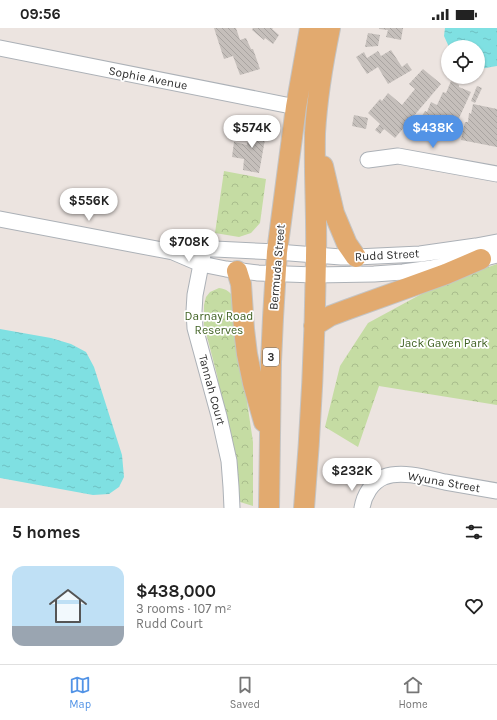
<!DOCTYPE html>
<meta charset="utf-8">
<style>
:root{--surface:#fff;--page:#f2f2f2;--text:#222;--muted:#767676;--line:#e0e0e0;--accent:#5293e6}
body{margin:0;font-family:Karla,sans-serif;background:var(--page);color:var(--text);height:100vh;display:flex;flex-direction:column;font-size:15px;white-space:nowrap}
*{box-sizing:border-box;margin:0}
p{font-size:13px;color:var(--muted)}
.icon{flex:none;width:22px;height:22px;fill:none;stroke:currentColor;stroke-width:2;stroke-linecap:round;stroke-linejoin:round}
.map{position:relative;height:480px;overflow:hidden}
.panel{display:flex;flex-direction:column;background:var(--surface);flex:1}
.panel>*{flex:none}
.fabs{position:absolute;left:441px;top:12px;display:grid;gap:8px}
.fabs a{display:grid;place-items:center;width:44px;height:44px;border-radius:50%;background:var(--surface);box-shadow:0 1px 3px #0004;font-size:20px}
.price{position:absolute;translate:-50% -34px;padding:0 9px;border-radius:14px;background:#fff;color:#222;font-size:13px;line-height:26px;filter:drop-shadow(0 1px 2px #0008)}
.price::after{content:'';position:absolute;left:50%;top:24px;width:12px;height:9px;margin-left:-6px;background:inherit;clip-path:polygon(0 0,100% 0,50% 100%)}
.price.current{background:var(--accent);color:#fff}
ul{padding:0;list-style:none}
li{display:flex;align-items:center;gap:12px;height:100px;padding:0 12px}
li+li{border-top:1px solid var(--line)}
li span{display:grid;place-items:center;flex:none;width:112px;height:80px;border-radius:12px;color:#555}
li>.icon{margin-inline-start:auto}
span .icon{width:48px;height:48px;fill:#fffc;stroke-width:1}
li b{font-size:17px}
h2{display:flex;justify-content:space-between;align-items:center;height:48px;padding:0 12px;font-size:17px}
.status{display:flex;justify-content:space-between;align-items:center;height:28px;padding:0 20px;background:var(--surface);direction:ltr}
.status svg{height:11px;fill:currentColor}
.tab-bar{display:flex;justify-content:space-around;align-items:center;height:56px;border-top:1px solid var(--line);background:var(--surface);font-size:11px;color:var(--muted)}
.tab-bar a{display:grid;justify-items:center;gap:2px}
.tab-bar .current{color:var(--accent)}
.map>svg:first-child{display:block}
</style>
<div class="status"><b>09:56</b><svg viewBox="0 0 49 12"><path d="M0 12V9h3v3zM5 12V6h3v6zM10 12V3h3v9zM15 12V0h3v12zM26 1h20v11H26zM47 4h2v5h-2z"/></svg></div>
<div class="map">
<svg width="497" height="480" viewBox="0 0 497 480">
<defs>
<pattern id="park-crowns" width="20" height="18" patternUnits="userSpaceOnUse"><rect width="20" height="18" fill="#c5dca3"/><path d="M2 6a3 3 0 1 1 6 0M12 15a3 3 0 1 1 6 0" fill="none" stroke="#a9bd8c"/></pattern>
<pattern id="water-ripples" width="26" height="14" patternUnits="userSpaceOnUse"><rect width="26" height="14" fill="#7fe0e2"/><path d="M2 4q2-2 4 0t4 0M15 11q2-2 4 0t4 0" fill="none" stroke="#6ec0c2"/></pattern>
<pattern id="building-back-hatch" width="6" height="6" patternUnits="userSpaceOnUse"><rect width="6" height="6" fill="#c5bfbb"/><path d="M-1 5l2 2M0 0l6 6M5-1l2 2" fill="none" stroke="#a9a4a1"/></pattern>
</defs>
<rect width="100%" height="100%" fill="#ece4e0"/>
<path fill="url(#park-crowns)" d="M 224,143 L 266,151 L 260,195 L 251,205 L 239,209 L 215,205 Z
M 497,236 L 497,377 L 379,358 L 358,419 L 325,399 L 340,338 L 368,295 L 438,257 Z
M 219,260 C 227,261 230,264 234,270 L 242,340 L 253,414 L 253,478 L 240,474 L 217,347 L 204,297 L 204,277 L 206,269 L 210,264 Z"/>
<path fill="url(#water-ripples)" d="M 445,0 L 497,0 L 497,38 L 485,40 L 478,38 L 478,19 L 449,19 L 444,8 Z
M 0,301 L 51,310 L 71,316 L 86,324 L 94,339 L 122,427 L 124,449 L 119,459 L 109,466 L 93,467 L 0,450 Z"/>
<path fill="url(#building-back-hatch)" d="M 214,0 L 236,0 L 240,12 L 246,10 L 251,21 L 253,21 L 260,41 L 240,47 L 233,28 L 224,31 Z
M 253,0 L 273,0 L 272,1 L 279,7 L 273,16 L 265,10 L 264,12 L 252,2 Z
M 379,0 L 403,0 L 401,12 L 386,9 L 388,2 L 379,1 Z
M 368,5 L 380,7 L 378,18 L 365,19 Z
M 391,22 L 402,39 L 407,35 L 412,42 L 388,56 L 378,39 L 367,46 L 356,29 L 364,24 L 367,30 L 378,23 L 381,28 Z
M 423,41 L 441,56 L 395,110 L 384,101 L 380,106 L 375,102 L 380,96 L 368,85 L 380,71 L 382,73 L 388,65 L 402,77 L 415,61 L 409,56 Z
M 451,53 L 459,57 L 459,59 L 471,64 L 449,112 L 416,97 L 421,87 L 422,88 L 425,83 L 427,84 L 431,74 L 437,77 L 443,64 L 446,65 Z
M 477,58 L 482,60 L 475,75 L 471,73 Z
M 473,76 L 497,81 L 497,119 L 461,112 L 465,94 L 468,94 L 469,85 L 471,86 Z
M 354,87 L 368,90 L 366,101 L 352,98 Z
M 250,97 L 267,100 L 259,145 L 243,142 L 244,131 L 232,129 L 234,114 L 247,117 Z"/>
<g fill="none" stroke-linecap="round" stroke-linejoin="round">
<defs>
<path id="minor" d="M 0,20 L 296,79
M 368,132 L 398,128 L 497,146
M 0,191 L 173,224 L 201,236 L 226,241 L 258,245 L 315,247 L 374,246 L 403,244 L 432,240 L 481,231 L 497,227
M 173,224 L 194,220 L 277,224 L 341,229 L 356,229 L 420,226 L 476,218 L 497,214
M 203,226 L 195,267 L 194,283 L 195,300 L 219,388 L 229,433 L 231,459 L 232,480
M 362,480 C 364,467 372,454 384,449 C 402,442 428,450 445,454 C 463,457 480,460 497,463"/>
<path id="major" d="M 323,138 L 334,185 L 347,216 L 356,229
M 237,243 L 241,256 L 244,301 L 247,326 L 253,355 L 264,394
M 314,298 L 330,288 L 346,282 L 446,246 L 481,231
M 269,480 L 271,334 L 273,290 L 277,224 L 296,79 L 310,0
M 304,480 C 311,397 315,313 316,229 C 317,188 314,146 315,105 C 317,70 323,34 330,0"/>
</defs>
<use href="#minor" stroke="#acb1b7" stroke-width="17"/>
<use href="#major" stroke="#c4c4c4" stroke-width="22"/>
<use href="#minor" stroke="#fff" stroke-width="15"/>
<use href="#major" stroke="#e2aa6f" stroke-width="20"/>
</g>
<g text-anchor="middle" stroke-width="3.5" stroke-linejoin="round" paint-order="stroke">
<rect fill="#fff" stroke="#6b6b6b" stroke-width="1" x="263" y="320" width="16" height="18" rx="3"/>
<g font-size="11" font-weight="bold" fill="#2c2c2c">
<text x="271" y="333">3</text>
</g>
<g font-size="12" fill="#2c2c2c" stroke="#fff">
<text transform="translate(148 50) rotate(11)" y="4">Sophie Avenue</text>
<text transform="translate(387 227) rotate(-3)" y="4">Rudd Street</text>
<text transform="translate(277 239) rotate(-85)" y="4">Bermuda Street</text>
<text transform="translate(212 362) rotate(75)" y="4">Tannah Court</text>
<text transform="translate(444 454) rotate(10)" y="4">Wyuna Street</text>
</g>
<g font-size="12" fill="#406223" stroke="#fff">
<text x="219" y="292">Darnay Road<tspan x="219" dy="14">Reserves</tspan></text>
<text x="444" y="319">Jack Gaven Park</text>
</g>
</g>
</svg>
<div class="fabs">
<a><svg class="icon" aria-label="locate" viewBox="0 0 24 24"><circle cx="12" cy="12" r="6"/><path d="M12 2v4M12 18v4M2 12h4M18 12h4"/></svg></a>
</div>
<b class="price" style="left:252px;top:121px">$574K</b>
<b class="price current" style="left:433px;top:121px">$438K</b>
<b class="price" style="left:89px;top:194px">$556K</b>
<b class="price" style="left:189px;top:235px">$708K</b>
<b class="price" style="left:352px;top:464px">$232K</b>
</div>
<section class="panel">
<h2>5 homes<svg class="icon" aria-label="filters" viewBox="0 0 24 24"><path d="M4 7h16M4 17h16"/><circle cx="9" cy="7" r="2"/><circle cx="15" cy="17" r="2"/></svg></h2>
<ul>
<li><span style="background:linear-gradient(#bfe0f5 75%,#9aa5b1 0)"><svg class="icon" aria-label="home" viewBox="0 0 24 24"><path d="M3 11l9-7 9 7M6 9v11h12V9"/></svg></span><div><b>$438,000</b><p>3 rooms · 107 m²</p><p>Rudd Court</p></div><svg class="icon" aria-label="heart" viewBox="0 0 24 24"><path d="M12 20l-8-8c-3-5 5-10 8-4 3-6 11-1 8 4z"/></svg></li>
</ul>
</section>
<nav class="tab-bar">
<a class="current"><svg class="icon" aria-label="map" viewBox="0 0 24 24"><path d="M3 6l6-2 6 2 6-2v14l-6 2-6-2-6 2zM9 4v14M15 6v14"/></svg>Map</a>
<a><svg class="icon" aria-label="saved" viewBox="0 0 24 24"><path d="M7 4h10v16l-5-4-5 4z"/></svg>Saved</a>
<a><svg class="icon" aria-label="home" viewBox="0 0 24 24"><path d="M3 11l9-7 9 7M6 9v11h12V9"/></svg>Home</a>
</nav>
